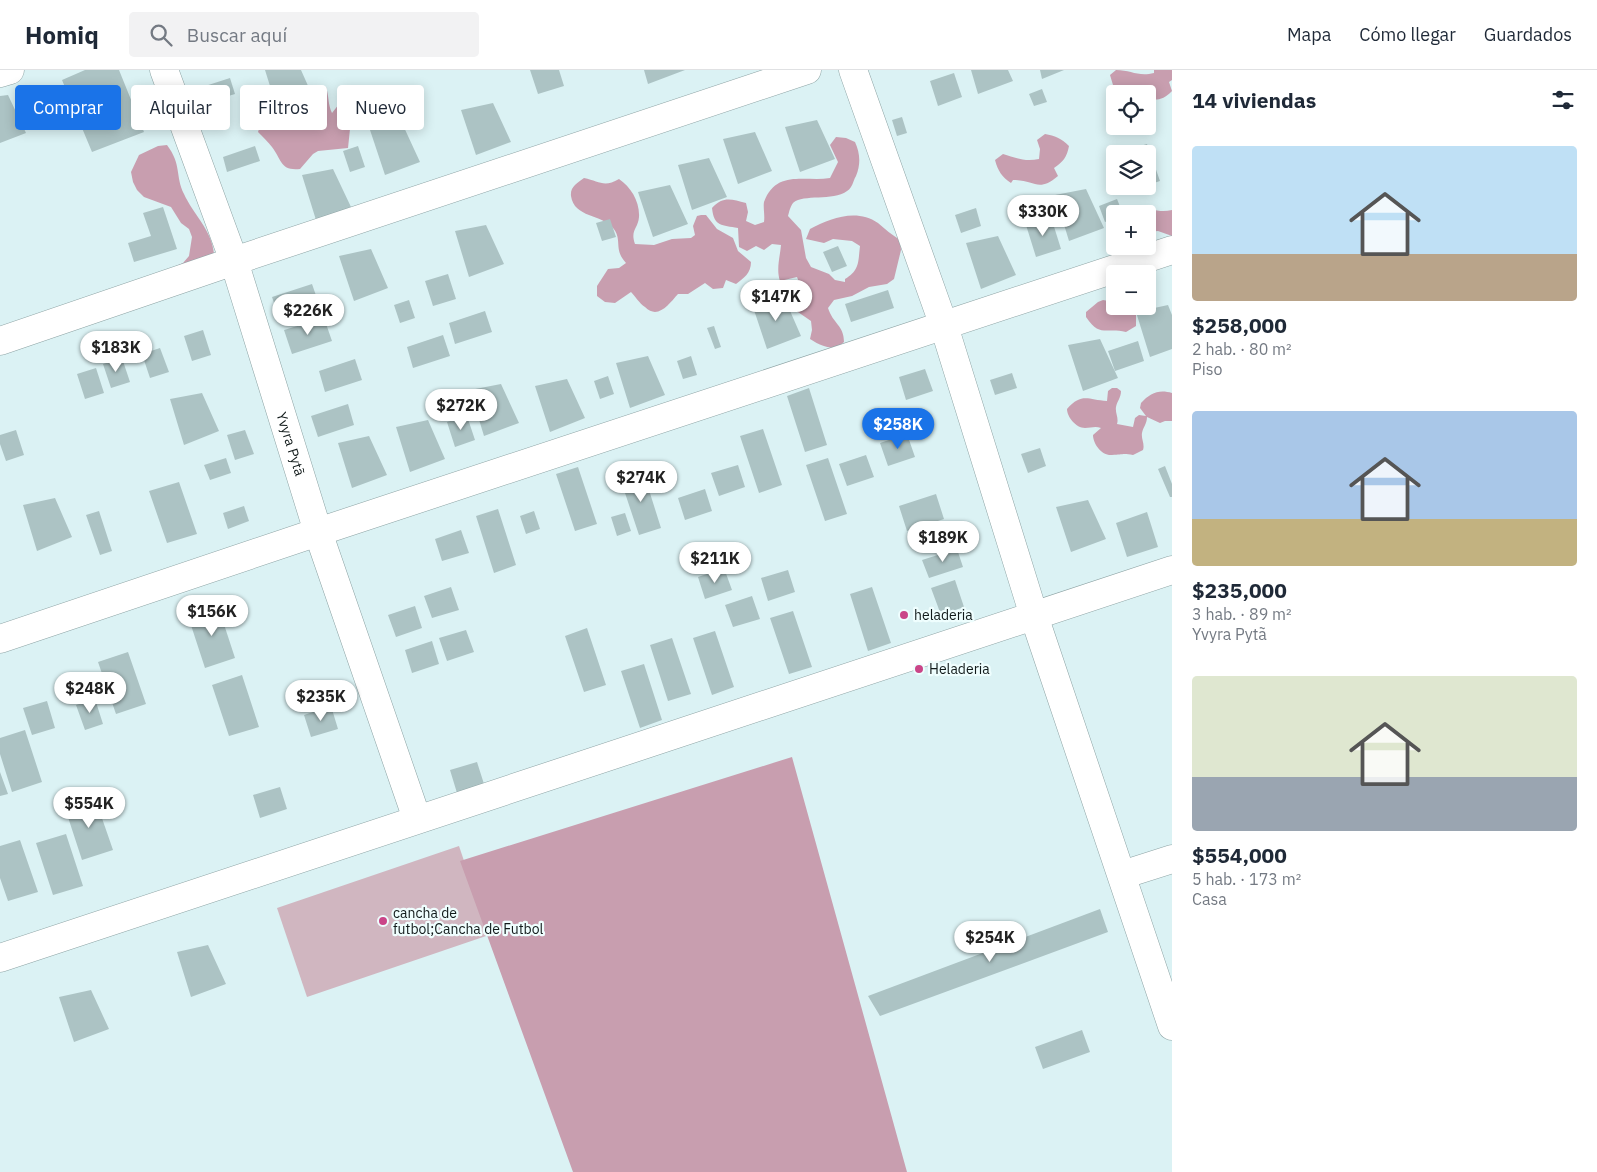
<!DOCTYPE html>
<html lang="es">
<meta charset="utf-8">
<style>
:root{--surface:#fff;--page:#f2f2f3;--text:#1f2937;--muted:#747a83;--line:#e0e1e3;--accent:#1a73e8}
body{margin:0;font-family:"IBM Plex Sans",sans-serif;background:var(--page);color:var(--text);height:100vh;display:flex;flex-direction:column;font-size:19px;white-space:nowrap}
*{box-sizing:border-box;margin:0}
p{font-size:16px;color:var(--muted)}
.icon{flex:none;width:28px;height:28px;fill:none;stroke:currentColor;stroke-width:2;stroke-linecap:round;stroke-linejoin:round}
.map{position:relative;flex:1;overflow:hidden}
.sheet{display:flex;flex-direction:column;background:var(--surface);width:425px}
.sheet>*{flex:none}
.hud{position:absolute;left:15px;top:15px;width:475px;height:45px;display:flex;gap:10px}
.controls{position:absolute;left:1106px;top:15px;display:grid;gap:10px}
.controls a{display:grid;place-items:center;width:50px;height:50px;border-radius:5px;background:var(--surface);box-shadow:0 2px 12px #0003;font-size:25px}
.price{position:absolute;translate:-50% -42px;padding:0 11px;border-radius:18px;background:#fff;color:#222;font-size:16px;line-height:32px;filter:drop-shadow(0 1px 2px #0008)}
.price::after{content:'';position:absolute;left:50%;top:30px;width:15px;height:11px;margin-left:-8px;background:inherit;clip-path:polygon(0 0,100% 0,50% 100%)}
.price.current{background:var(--accent);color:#fff}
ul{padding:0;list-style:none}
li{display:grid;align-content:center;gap:10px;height:265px;padding:0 20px}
li span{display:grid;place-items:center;height:155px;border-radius:5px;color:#555}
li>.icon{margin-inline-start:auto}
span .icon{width:90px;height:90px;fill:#fffc;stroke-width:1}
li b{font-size:21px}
h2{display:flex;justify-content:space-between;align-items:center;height:60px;padding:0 20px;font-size:21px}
.tag{padding:0 18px;border-radius:5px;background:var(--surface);box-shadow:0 2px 12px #0003;font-size:18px;line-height:45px}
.tag.current{background:var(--accent);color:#fff}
header{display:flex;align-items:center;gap:30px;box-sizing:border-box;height:70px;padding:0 25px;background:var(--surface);border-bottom:1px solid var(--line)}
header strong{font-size:24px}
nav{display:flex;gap:28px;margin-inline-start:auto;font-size:18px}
.search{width:350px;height:45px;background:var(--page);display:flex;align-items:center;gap:12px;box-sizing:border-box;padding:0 18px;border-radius:5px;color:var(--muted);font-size:19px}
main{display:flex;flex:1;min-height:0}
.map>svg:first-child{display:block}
</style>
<header>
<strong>Homiq</strong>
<div class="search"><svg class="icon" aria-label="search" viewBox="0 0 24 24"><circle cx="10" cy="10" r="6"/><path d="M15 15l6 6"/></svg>Buscar aquí</div>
<nav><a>Mapa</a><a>Cómo llegar</a><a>Guardados</a></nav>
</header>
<main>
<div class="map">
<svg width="1172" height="1102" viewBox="0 0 1172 1102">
<rect width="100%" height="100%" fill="#dbf2f4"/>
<path fill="#d0b6c0" d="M 459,776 L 489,865 L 307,927 L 277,838 Z"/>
<path fill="#c89eaf" d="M 1116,0 C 1131,0 1138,7 1154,3 L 1154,0 L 1172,0 L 1172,10 L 1169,12 L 1172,21 C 1164,29 1158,31 1148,29 L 1148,24 L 1120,24 L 1113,15 L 1110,5 Z
M 326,17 C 329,26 328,35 332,43 L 343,29 L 351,23 L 368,30 C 371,47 363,50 350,59 L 348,78 L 318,81 L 313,84 L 300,99 C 280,101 282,90 272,77 C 268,72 263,67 258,62 L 261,53 L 271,52 L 290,31 L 308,38 C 316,31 318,23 326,17 Z
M 1045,64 C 1055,66 1061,68 1069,76 C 1067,87 1063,92 1054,98 L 1058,106 C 1038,123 1035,110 1013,110 L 1011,113 C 1002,107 998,101 995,90 L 1003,84 C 1016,88 1025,92 1039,89 L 1040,79 L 1037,70 Z
M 836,67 L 846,68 L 855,72 C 860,83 861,94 856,106 C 854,109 853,114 851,117 C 842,131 812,125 798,130 C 791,132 790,139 788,146 L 801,160 L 806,188 L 811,197 L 829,204 L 835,210 L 845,212 L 845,209 C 860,200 858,192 860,176 L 852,171 L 833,169 L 824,173 L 806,169 L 810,159 C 830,148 857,138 878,153 C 885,159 892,165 900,170 L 901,180 L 894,209 L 887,214 L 869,217 L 852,226 L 834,230 L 828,238 C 833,254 844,255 844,272 L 837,278 C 827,278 819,275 810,269 L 812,260 L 811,251 L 795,240 L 790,230 L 794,223 L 800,215 L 797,207 L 780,211 C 776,199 780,187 781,175 L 772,174 L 764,180 L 756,176 L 747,181 L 739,177 L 738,158 C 722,155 714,157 712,138 C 723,126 731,129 746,133 L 748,142 L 746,151 L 755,155 L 764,152 C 765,145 763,137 764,132 C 776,99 805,112 830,108 L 838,92 L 830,75 Z
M 167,75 C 182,95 175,106 184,124 C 193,144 212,160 214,184 L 176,202 L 174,197 L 183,193 L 189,186 L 192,167 L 189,159 L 181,153 L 171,137 L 144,127 L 137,120 L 133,112 L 131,102 L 139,85 L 158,76 Z
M 584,108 C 599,111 604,118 619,109 C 631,117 640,132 639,147 C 638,159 630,160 635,174 L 654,175 L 672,169 L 691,168 L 695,165 L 693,156 L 697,146 L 701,145 L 706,145 L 717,159 L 733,168 L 738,181 L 751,192 C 751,203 744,208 736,214 L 726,210 L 723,218 L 713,219 L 705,213 L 688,224 L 678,224 C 669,234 658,250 645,237 C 639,233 636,227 631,222 L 615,233 L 605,232 L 597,226 L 597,216 L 608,199 L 619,198 L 626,193 C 613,179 623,170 613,158 C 602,144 574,148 571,126 C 570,117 577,113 584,108 Z
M 1139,135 C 1150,139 1160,143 1172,140 L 1172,166 L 1158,161 L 1148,162 L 1148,144 L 1131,144 L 1130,141 Z
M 1103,230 L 1115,232 L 1115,236 L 1136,236 L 1136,256 L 1126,262 C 1106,257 1100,268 1086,247 L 1086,242 L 1098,232 Z
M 1112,318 L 1117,318 L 1121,321 C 1121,328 1117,331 1116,337 C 1115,343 1119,348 1117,354 L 1133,357 L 1135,348 L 1139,345 L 1146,346 L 1140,338 L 1141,333 C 1150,323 1159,319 1172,323 L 1172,351 L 1165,351 L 1160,353 L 1147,347 C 1147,354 1143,357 1142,363 C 1141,369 1145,374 1143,380 L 1133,385 C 1122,383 1122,385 1112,385 C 1102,386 1093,374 1093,365 L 1101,358 C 1095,356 1091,358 1085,358 C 1076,358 1067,347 1067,339 C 1082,322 1088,330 1107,331 L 1108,321 Z
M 792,687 L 907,1102 L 573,1102 L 460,791 Z"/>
<path fill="#acc3c4" d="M 85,0 L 119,0 L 144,62 L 92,82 L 62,10 Z
M 265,0 L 301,0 L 309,18 L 275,32 Z
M 530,0 L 559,0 L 564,16 L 538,24 Z
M 644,0 L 685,0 L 648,14 Z
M 971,0 L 1008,0 L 1013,11 L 978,24 Z
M 1040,0 L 1064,0 L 1042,9 Z
M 954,3 L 962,27 L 938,36 L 930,11 Z
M 230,8 L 235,24 L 205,33 L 199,18 Z
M 1042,19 L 1047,32 L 1034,36 L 1029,24 Z
M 8,25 L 26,63 L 0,73 L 0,26 Z
M 493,33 L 511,72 L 476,85 L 461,40 Z
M 902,47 L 907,63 L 897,66 L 892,50 Z
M 817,50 L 835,89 L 800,102 L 785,57 Z
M 402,53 L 420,92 L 385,105 L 370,60 Z
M 755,62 L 772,101 L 738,114 L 723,69 Z
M 1147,74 L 1160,111 L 1148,115 L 1148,84 L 1117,83 Z
M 255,76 L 260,91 L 227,102 L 223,87 Z
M 358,76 L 365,97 L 350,102 L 343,81 Z
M 709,88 L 727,127 L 692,140 L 678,95 Z
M 333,99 L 351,137 L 316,150 L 302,105 Z
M 670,115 L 688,154 L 653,167 L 638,122 Z
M 1086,119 L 1104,158 L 1069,171 L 1055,125 Z
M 1117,129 L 1123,144 L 1115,144 L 1115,148 L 1105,152 L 1099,136 Z
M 163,137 L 177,179 L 134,192 L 128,173 L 151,166 L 143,143 Z
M 976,138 L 981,156 L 961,163 L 955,145 Z
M 1051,147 L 1061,179 L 1036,187 L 1026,155 Z
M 610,149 L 616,167 L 602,171 L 596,153 Z
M 486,155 L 504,194 L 469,207 L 455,161 Z
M 998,166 L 1016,205 L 981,219 L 966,173 Z
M 838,176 L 847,196 L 832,202 L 823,182 Z
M 371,179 L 388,218 L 354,231 L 339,186 Z
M 448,204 L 456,229 L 433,236 L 425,211 Z
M 312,214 L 320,237 L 280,250 L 272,227 Z
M 888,220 L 894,238 L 851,252 L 845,234 Z
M 784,227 L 801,266 L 767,279 L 752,234 Z
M 409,230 L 415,248 L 400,253 L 394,235 Z
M 1168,235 L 1172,245 L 1172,279 L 1150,287 L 1136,242 Z
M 485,241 L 492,262 L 455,274 L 449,253 Z
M 324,248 L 332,271 L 292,284 L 284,260 Z
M 714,256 L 721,277 L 715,279 L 707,258 Z
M 203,260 L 211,285 L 192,291 L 184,266 Z
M 443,265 L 450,286 L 413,298 L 407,277 Z
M 1100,269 L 1118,308 L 1083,321 L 1068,275 Z
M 1138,271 L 1144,291 L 1115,301 L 1108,281 Z
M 160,278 L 169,302 L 150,308 L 142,284 Z
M 648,286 L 665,325 L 630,338 L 616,293 Z
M 691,286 L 697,305 L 683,309 L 677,291 Z
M 122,288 L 130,312 L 111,318 L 103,294 Z
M 355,289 L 362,310 L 325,322 L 319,301 Z
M 96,298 L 104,323 L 85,329 L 77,304 Z
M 925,299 L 933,321 L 906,330 L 899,307 Z
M 1012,303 L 1017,318 L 995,325 L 990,310 Z
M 608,306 L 614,324 L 600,329 L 594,311 Z
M 567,309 L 585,348 L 550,362 L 535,316 Z
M 501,314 L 519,353 L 484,366 L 470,320 Z
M 809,318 L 827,375 L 805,382 L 787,326 Z
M 202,323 L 219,361 L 184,375 L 170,329 Z
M 348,334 L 354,355 L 318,367 L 311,346 Z
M 467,346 L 475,370 L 455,377 L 447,352 Z
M 428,350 L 445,389 L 410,402 L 396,357 Z
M 763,359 L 782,415 L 759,423 L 740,366 Z
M 16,360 L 24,385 L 6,391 L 0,374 L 0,365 Z
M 245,360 L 254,384 L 235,390 L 227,365 Z
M 907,364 L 915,387 L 888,396 L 880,373 Z
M 369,366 L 387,405 L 352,418 L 338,373 Z
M 1040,378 L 1046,396 L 1028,403 L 1021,384 Z
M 866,385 L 874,407 L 847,416 L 839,394 Z
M 226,388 L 231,403 L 210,410 L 204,395 Z
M 828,388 L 847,444 L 825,451 L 806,395 Z
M 738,395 L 745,417 L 719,426 L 711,403 Z
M 1165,396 L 1172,414 L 1172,427 L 1170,427 L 1158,399 Z
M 578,397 L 597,454 L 575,461 L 556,404 Z
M 643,401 L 661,458 L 639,465 L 620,408 Z
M 179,412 L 197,464 L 167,473 L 149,421 Z
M 705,419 L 712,441 L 685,450 L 678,428 Z
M 936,424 L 944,449 L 907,461 L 899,436 Z
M 55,428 L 72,467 L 37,481 L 23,435 Z
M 1088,430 L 1106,469 L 1071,482 L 1056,437 Z
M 244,436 L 249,451 L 228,459 L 223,443 Z
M 498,439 L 516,495 L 494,503 L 476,446 Z
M 99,441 L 112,481 L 100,485 L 86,445 Z
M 534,441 L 540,459 L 526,464 L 520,446 Z
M 1147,442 L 1158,477 L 1127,487 L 1116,453 Z
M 625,443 L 631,461 L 617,466 L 611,447 Z
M 461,460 L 469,483 L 442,491 L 435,469 Z
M 957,479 L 963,497 L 929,508 L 922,490 Z
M 724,498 L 732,520 L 705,529 L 698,507 Z
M 788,500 L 795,522 L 768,531 L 761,508 Z
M 955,510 L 964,537 L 941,545 L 931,518 Z
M 451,517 L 459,540 L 432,548 L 424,526 Z
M 872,517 L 891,573 L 868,581 L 850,524 Z
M 752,526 L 760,549 L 733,557 L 725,535 Z
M 218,536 L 235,588 L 205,598 L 188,546 Z
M 415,536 L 422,558 L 396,567 L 388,545 Z
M 793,541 L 812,597 L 789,604 L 770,548 Z
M 587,558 L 606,615 L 584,622 L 565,566 Z
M 466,560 L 474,582 L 447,591 L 439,568 Z
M 715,561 L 734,617 L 712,625 L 693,568 Z
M 672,568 L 691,624 L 668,631 L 650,575 Z
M 432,571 L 439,594 L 412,603 L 405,580 Z
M 128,582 L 146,634 L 116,644 L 98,592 Z
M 644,594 L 662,650 L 640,658 L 621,601 Z
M 242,605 L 259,657 L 229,666 L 212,615 Z
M 95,629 L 103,654 L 85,660 L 76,635 Z
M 47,631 L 55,658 L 32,665 L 23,638 Z
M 331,636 L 338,659 L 311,667 L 304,645 Z
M 25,660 L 42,712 L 12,722 L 0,684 L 0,668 Z
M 477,692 L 484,714 L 457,723 L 450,700 Z
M 0,702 L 8,724 L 0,726 Z
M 280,717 L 287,739 L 260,748 L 253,725 Z
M 95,728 L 113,780 L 82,790 L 65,738 Z
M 66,764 L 83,816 L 53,825 L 36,773 Z
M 20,770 L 38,822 L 8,831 L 0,808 L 0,776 Z
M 1100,839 L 1108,862 L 880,946 L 868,926 Z
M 208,875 L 226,914 L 191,927 L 177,882 Z
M 91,920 L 109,959 L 74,972 L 59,927 Z
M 1082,960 L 1090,982 L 1043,999 L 1035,977 Z"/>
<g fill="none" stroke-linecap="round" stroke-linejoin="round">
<defs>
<g id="minor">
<path id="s1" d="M 164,0 L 234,191 L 318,462 L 417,749"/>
<path d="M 853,0 L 944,256 L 1034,546 L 1172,956"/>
<path d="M 0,3 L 10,0"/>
<path d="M 0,271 L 234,191 L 807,0"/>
<path d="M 0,569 L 318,462 L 1172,180"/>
<path d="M 1122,805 L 1172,789"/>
<path d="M 0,888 L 1172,500"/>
</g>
</defs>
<use href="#minor" stroke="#8da3a4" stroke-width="29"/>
<use href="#minor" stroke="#fff" stroke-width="28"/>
</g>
<g fill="#ca4588" stroke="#effefe" stroke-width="2">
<circle cx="904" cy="545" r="5"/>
<circle cx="919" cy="599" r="5"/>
<circle cx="383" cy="851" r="5"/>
</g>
<g text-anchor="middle" stroke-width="4.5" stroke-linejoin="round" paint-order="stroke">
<g font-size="14" fill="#111a1a" stroke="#effefe">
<text dy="5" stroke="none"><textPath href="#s1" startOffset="395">Yvyra Pytã</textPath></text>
</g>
<g font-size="14" fill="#111a1a" stroke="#effefe" text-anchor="start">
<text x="914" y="550">heladeria</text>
<text x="929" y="604">Heladeria</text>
<text x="393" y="848">cancha de<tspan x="393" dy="16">futbol;Cancha de Futbol</tspan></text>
</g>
</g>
</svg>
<div class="controls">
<a><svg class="icon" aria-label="locate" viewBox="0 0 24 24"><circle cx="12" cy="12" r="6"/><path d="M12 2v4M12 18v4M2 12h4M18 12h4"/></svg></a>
<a><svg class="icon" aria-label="layers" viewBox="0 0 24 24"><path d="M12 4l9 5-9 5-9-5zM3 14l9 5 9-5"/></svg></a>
<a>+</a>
<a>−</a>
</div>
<b class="price" style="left:1043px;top:167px">$330K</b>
<b class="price" style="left:776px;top:252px">$147K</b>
<b class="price" style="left:308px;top:266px">$226K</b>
<b class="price" style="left:116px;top:303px">$183K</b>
<b class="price" style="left:461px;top:361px">$272K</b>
<b class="price current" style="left:898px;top:380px">$258K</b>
<b class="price" style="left:641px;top:433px">$274K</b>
<b class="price" style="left:943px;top:493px">$189K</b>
<b class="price" style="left:715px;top:514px">$211K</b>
<b class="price" style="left:212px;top:567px">$156K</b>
<b class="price" style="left:90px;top:644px">$248K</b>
<b class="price" style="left:321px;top:652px">$235K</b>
<b class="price" style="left:89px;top:759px">$554K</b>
<b class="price" style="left:990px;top:893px">$254K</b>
<div class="hud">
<a class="tag current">Comprar</a>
<a class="tag">Alquilar</a>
<a class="tag">Filtros</a>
<a class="tag">Nuevo</a>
</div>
</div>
<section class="sheet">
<h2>14 viviendas<svg class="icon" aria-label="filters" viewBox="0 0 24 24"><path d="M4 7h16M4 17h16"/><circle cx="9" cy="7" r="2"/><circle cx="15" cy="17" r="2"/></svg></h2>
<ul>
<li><span style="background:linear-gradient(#bfe0f5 70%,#b9a48a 0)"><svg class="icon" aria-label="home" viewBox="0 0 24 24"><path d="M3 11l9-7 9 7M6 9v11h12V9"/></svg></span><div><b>$258,000</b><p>2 hab. · 80 m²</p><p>Piso</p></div></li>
<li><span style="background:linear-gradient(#a9c7e8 70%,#c2b280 0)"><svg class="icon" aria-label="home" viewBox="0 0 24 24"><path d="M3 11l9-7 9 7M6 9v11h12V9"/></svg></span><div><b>$235,000</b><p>3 hab. · 89 m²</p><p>Yvyra Pytã</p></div></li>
<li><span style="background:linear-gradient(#dfe7d0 65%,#9aa5b1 0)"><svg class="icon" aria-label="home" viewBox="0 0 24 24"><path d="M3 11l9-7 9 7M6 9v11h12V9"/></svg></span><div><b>$554,000</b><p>5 hab. · 173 m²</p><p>Casa</p></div></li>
</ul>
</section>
</main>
